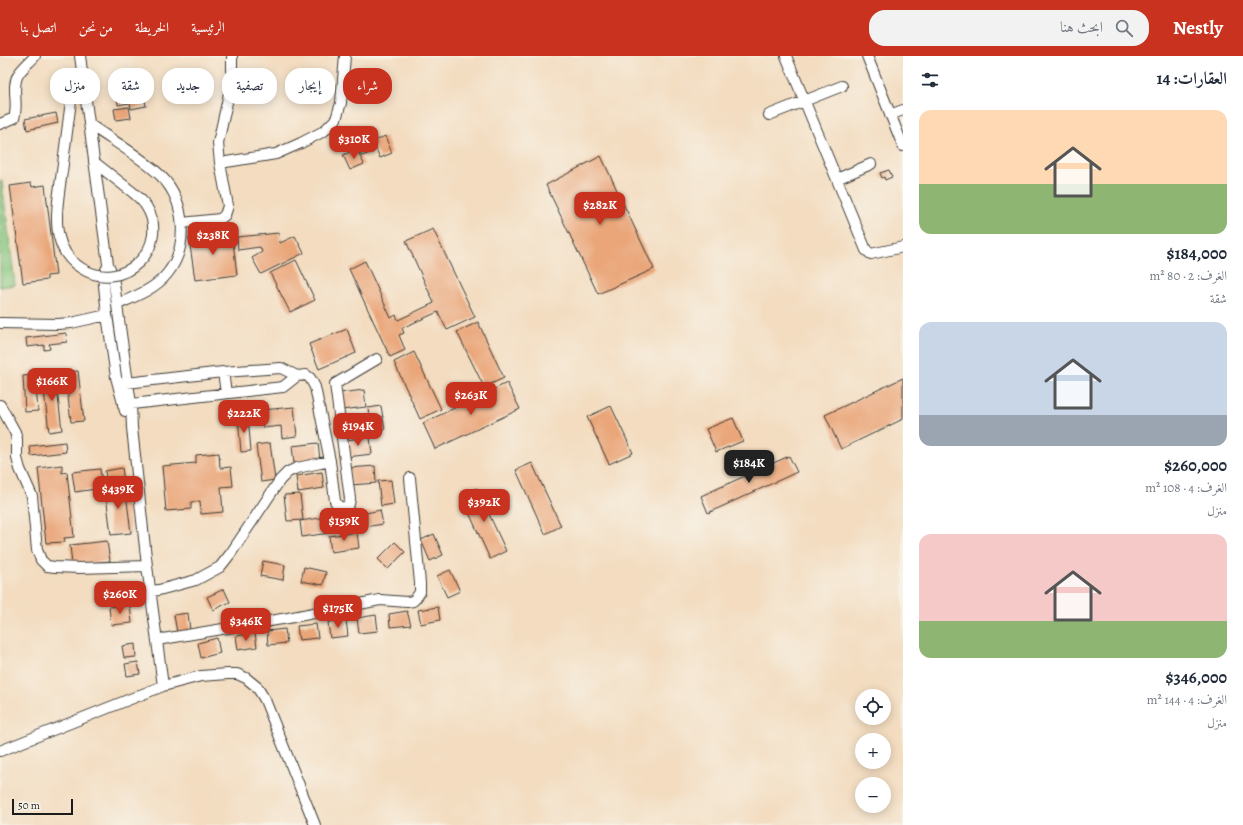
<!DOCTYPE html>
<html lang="ar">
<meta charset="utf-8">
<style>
:root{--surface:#fff;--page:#f2f2f3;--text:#1f2937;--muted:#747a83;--accent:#c8321e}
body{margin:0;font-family:Alegreya,Amiri,serif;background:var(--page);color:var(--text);direction:rtl;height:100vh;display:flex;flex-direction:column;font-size:15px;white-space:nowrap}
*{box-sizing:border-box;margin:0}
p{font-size:13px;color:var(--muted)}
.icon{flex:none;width:22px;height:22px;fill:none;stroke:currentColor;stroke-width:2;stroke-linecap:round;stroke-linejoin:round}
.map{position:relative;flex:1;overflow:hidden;direction:ltr}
.drawer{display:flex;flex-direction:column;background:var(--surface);width:340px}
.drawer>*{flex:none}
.top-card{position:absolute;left:12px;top:12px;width:380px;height:36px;direction:rtl;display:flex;gap:8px}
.fabs{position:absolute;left:855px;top:633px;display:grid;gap:8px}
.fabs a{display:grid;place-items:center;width:36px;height:36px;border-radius:50%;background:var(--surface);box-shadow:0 2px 10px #0003;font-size:20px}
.scale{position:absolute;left:12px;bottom:10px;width:61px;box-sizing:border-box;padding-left:4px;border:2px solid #1c1c1c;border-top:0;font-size:11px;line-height:14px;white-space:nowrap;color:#1c1c1c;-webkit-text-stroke:3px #f7f3e8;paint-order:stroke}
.price{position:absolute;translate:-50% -34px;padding:0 9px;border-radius:8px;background:var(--accent);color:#fff;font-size:13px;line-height:26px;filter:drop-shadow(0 1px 2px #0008)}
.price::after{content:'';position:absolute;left:50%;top:24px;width:12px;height:9px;margin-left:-6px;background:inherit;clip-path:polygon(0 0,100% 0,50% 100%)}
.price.active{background:#222;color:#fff}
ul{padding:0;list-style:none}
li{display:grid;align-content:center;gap:8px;height:212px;padding:0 16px}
li span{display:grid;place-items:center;height:124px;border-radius:12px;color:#555}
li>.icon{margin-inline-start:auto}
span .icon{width:72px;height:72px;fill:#fffc;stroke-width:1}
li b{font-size:17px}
h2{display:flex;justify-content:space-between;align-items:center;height:48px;padding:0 16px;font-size:17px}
.pill{padding:0 14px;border-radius:16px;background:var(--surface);box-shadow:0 2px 10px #0003;font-size:14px;line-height:36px}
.pill.active{background:var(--accent);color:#fff}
header{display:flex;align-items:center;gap:24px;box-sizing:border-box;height:56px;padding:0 20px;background:var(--accent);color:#fff}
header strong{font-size:19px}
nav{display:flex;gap:22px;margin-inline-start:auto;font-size:14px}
.search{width:280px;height:36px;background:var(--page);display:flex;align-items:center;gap:10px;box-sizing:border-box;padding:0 14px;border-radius:16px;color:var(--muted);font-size:15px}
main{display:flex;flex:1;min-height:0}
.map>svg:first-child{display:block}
</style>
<header>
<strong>Nestly</strong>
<div class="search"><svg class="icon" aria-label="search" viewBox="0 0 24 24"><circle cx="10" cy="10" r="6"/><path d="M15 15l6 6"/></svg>ابحث هنا</div>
<nav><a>الرئيسية</a><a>الخريطة</a><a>من نحن</a><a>اتصل بنا</a></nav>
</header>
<main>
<section class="drawer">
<h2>العقارات: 14<svg class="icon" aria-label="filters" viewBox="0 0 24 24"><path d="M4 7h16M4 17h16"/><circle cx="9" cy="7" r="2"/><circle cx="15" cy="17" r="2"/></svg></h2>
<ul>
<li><span style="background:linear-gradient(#ffd9b3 60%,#8fb573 0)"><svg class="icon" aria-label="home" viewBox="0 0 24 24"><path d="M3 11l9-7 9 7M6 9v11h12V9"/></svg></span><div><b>$184,000</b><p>الغرف: 2 · 80 m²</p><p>شقة</p></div></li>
<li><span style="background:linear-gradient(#c9d6e8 75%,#9aa5b1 0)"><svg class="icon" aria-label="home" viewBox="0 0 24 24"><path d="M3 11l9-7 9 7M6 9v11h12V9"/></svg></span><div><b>$260,000</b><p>الغرف: 4 · 108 m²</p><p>منزل</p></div></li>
<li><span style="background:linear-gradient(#f6c9c9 70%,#8fb573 0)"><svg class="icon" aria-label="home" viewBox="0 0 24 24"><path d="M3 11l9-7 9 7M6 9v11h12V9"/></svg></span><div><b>$346,000</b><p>الغرف: 4 · 144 m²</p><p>منزل</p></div></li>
</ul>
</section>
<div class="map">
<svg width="903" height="769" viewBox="0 0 903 769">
<rect width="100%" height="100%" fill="#f7f3e8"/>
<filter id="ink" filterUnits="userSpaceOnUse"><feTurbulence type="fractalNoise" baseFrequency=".025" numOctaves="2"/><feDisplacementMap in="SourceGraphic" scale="8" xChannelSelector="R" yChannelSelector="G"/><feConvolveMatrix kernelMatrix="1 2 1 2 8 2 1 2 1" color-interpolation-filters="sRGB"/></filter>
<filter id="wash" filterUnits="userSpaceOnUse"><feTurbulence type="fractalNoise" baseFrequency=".012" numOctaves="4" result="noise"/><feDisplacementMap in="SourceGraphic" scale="16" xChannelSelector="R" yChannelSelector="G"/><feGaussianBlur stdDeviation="0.9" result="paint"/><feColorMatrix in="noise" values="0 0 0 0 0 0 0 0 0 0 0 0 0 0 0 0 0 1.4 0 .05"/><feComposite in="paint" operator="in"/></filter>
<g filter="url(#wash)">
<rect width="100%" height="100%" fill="#f3dcbf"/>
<path fill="#86c57d" stroke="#51704c" d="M 0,125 L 2,125 L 15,229 L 0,231 Z"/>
<g id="blocks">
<path fill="#eaa679" d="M 144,39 L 146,50 L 131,53 L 129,42 Z
M 128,40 L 129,47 L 118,49 L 117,42 Z
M 129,51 L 131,62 L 116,64 L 114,53 Z
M 56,57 L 58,67 L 27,74 L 25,63 Z
M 385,80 L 392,97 L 380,102 L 373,86 Z
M 369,88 L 372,96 L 362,100 L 359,92 Z
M 357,93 L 364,108 L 350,114 L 343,99 Z
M 601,100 L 654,213 L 598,238 L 546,129 Z
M 889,114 L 892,121 L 885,124 L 884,121 L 882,122 L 880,117 Z
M 31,127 L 32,131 L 45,129 L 56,219 L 47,220 L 47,224 L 23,227 L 10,130 Z
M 433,173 L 475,261 L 447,274 L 438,256 L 402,272 L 404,277 L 399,279 L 405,294 L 390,301 L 349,213 L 365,205 L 391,262 L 396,259 L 398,264 L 434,247 L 406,185 Z
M 232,177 L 237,219 L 195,224 L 189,182 Z
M 279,177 L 280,187 L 295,180 L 304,197 L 261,218 L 252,202 L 262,196 L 260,191 L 238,194 L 237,181 Z
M 296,204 L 315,244 L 290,256 L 270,217 Z
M 478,266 L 504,322 L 484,331 L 457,276 Z
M 347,273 L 356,297 L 319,313 L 309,288 Z
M 66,277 L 67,286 L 49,288 L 50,293 L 44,294 L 44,289 L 27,291 L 26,282 Z
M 414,296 L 441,353 L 420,363 L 394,306 Z
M 78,315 L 84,365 L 71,366 L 65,316 Z
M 55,317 L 62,374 L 49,376 L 42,318 Z
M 35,319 L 38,355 L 25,356 L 23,320 Z
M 903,322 L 903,363 L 841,393 L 825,359 Z
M 507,327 L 520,353 L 435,393 L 423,367 Z
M 364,334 L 366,351 L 342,354 L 340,337 Z
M 381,350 L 385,374 L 371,376 L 368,352 Z
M 611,350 L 633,397 L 609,408 L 587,361 Z
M 294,351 L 297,380 L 282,382 L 281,370 L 263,372 L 262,354 Z
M 248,360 L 251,395 L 241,396 L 238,361 Z
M 733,362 L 743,385 L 716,396 L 706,373 Z
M 370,381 L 372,398 L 347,401 L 345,384 Z
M 65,386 L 66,396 L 31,400 L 30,390 Z
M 270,387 L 275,424 L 261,426 L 256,389 Z
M 318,387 L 320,404 L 294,407 L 292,390 Z
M 219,397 L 220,412 L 231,411 L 233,430 L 221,431 L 223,456 L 201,458 L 200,445 L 191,446 L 191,453 L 166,455 L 162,410 L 196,407 L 196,399 Z
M 789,400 L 797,416 L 708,457 L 701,440 Z
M 532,407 L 561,470 L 545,478 L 516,414 Z
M 62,409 L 62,417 L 67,416 L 74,481 L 64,482 L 65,486 L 46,487 L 38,412 Z
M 375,410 L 376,427 L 351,429 L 349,412 Z
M 122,412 L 124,425 L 107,428 L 105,415 Z
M 100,413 L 103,432 L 75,436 L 72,416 Z
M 322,416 L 324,432 L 298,436 L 296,420 Z
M 391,424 L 394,448 L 381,450 L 378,425 Z
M 125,429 L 131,477 L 111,479 L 105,431 Z
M 477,432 L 506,495 L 490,503 L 461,439 Z
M 300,438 L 303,464 L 287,465 L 284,439 Z
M 380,454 L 383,468 L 359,472 L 357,459 Z
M 327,461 L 329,477 L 302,481 L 300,465 Z
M 357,476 L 359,492 L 331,496 L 329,480 Z
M 434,478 L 443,499 L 430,505 L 421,484 Z
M 107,485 L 110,505 L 72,509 L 70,489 Z
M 395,486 L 405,496 L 388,513 L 378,503 Z
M 263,505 L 285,509 L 283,524 L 260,520 Z
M 304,511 L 326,516 L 323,529 L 301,525 Z
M 450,514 L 460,535 L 447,541 L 437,520 Z
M 224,533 L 230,546 L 213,554 L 207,541 Z
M 130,549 L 132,567 L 111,569 L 109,551 Z
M 438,551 L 440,564 L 421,568 L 418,554 Z
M 407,555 L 411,569 L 390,571 L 389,558 Z
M 188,557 L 190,575 L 177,577 L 174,559 Z
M 376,559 L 378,575 L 359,577 L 357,562 Z
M 346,564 L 348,580 L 330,582 L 328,566 Z
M 316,568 L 318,582 L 299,584 L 297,570 Z
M 285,573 L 287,587 L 268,589 L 267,575 Z
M 255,577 L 257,591 L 238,594 L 236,580 Z
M 217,582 L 220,597 L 201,602 L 198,587 Z
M 135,588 L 136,601 L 124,602 L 122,590 Z
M 138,606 L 140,618 L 127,620 L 125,608 Z"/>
</g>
</g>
<g filter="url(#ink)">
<use href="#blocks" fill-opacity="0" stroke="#3c3934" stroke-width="1"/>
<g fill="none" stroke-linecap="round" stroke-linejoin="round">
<defs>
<path id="minor" d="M 80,0 L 108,208 L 113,220 L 121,278 L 131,348 L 132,372 L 147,510 L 163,630
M 786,0 L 866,194 L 871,198 L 903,191
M 867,0 L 903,90
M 769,59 L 842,30
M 890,59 L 903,54
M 0,68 L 14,62 C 19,48 11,31 18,19 C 22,12 30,6 35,0
M 89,68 C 113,85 140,100 161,120 C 186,145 189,191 167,218 C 155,233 134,241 118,248
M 64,99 L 71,45 L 83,24
M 94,106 L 126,131
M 220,107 L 276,98 L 301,87 L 324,75 L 336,63 L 341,47 L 345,0
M 837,123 L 871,108
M 182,167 L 220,163 L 225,159 L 228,150 L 220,107 L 218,87 L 232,24 L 232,0
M 107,212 L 103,220 L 107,259 L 116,321 L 125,355
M 0,267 L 58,268 L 71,267 L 107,259
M 223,316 L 226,337
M 118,328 L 223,316 L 281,312 L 297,320
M 0,349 L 15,376 L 17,383 L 17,402 L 20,413 L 32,440 L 37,494 L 41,504 L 47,510 L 55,511 L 80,512 L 147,510
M 123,349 L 283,331 L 297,320 L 306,319 L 310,322 L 315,331 L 330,405 L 297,412 L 288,416 L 280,424 L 231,497 L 220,511 L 196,524 L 159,534 L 151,535
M 330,405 L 335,445 L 338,450 L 344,452 L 349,448 L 350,443 L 335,328 L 377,303
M 157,584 L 288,562 L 380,544 L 407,546 L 413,545 L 416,542 L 420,536 L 420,527 L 410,422
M 0,695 L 163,630 L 201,620 L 228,618 L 237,618 L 246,622 L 257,631 L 265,644 L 315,769"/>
</defs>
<use href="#minor" stroke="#3c3934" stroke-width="12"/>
<use href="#minor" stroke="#fff" stroke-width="10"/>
<defs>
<path id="minor-bridge" d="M 64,99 C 62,123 53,158 59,181 C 62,194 70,205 81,212 C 123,239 172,190 146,150 C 141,142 134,137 126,131"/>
</defs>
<use href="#minor-bridge" stroke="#3c3934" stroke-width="12" stroke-linecap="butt"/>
<use href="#minor-bridge" stroke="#fff" stroke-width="10"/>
</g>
</g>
</svg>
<div class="fabs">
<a><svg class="icon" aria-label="locate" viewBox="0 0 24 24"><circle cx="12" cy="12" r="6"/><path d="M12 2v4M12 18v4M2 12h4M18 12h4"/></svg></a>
<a>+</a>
<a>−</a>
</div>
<div class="scale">50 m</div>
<b class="price" style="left:354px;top:104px">$310K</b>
<b class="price" style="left:600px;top:170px">$282K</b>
<b class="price" style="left:213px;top:200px">$238K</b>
<b class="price" style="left:52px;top:346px">$166K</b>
<b class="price" style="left:471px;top:360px">$263K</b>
<b class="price" style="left:244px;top:378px">$222K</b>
<b class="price" style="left:358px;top:391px">$194K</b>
<b class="price active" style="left:749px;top:428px">$184K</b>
<b class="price" style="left:118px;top:454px">$439K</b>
<b class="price" style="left:484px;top:467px">$392K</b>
<b class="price" style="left:344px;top:486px">$159K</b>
<b class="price" style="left:120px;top:559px">$260K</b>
<b class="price" style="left:338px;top:573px">$175K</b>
<b class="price" style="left:246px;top:586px">$346K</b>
<div class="top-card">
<a class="pill active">شراء</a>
<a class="pill">إيجار</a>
<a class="pill">تصفية</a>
<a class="pill">جديد</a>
<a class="pill">شقة</a>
<a class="pill">منزل</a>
</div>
</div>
</main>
